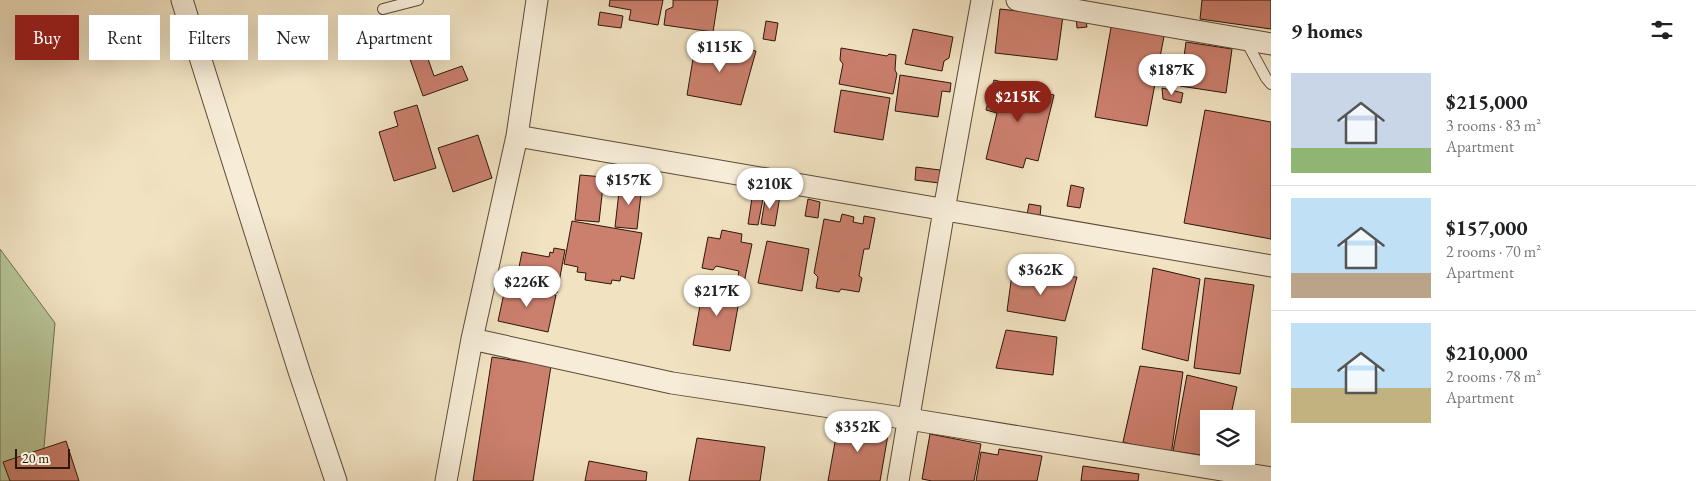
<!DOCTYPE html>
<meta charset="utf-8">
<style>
:root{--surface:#fff;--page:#f6f6f6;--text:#202124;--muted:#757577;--line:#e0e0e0;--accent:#8f2418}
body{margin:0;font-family:"EB Garamond",serif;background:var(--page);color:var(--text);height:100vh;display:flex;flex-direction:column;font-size:19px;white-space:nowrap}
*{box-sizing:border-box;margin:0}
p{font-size:16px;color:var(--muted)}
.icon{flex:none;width:28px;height:28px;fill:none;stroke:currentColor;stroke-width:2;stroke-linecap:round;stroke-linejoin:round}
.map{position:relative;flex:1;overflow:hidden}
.drawer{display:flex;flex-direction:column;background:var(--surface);width:425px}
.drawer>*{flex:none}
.top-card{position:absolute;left:15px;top:15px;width:475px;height:45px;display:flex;gap:10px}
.buttons{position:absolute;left:1200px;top:410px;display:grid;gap:10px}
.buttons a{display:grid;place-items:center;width:55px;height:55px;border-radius:0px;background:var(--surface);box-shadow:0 5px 20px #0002;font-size:25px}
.scale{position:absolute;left:15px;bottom:12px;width:55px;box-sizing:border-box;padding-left:5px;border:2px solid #2c170a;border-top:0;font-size:14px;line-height:18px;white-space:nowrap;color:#2c170a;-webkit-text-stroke:4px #f6ecd7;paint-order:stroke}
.price{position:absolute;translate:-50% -42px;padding:0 11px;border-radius:18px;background:#fff;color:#222;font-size:16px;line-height:32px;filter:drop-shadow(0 1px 2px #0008)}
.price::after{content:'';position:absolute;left:50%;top:30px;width:15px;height:11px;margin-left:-8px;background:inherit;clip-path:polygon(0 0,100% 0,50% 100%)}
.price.selected{background:var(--accent);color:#fff}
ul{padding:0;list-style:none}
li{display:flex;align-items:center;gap:15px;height:125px;padding:0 20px}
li+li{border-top:1px solid var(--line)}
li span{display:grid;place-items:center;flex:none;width:140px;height:100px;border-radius:0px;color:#555}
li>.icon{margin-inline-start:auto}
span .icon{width:60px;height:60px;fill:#fffc;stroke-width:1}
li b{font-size:21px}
h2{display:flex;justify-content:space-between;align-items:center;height:60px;padding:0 20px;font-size:21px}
.tag{padding:0 18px;border-radius:0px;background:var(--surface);box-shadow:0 5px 20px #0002;font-size:18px;line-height:45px}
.tag.selected{background:var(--accent);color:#fff}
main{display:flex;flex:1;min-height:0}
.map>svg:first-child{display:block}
</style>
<main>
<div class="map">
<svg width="1271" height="481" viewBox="0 0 1271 481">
<rect width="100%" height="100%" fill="#f1e2c1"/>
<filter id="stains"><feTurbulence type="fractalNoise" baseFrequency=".004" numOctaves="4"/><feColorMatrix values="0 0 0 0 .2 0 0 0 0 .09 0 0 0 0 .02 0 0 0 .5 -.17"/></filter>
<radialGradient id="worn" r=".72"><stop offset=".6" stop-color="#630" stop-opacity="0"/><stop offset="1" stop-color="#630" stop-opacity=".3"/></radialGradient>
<path fill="#b6c496" stroke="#716e50" d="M 0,249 L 55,323 L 41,481 L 0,481 Z"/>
<path fill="#cb7f6d" stroke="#2c170a" d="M 610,0 L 663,0 L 658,25 L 629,20 L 631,10 L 609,6 Z
M 673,0 L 718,0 L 713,32 L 664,25 L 666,10 L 673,7 Z
M 1202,0 L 1271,0 L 1271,29 L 1200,19 Z
M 1000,9 L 1063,16 L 1057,60 L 995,53 Z
M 600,12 L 623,16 L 621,28 L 598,25 Z
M 1085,15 L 1087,27 L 1077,28 L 1076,16 Z
M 766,21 L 778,23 L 775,41 L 763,39 Z
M 1112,22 L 1165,31 L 1147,126 L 1095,117 Z
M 913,29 L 953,37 L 949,58 L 944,61 L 942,71 L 905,64 Z
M 421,39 L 434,76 L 462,66 L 468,80 L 423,96 L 405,45 Z
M 696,41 L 756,51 L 741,105 L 687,95 Z
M 1186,42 L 1232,49 L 1226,93 L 1180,86 Z
M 841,48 L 887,56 L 889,54 L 896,55 L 895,70 L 897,74 L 893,94 L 839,84 L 843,64 L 840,60 Z
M 900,75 L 951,83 L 950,92 L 942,91 L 938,117 L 895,111 Z
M 994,80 L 1054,95 L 1038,161 L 1026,158 L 1023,168 L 986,159 L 997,113 L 986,110 Z
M 1162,88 L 1183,93 L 1181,103 L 1163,99 Z
M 841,90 L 890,98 L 883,140 L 834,132 Z
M 417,105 L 436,168 L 394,181 L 379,132 L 398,126 L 394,112 Z
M 1205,110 L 1271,122 L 1271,239 L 1184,223 Z
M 478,135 L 492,178 L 453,192 L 438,148 Z
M 916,167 L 940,170 L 939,183 L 915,180 Z
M 580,175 L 604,177 L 599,222 L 575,220 Z
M 620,183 L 642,185 L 637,229 L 615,227 Z
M 1071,185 L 1084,188 L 1080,208 L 1067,206 Z
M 766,194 L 780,196 L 775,226 L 761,224 Z
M 752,198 L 763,199 L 758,225 L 748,224 Z
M 808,199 L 820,202 L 818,218 L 805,216 Z
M 1029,204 L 1041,206 L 1040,217 L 1027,215 Z
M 842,214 L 854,217 L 853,222 L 863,224 L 864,216 L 875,218 L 869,249 L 864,249 L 859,276 L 862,278 L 859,292 L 841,289 L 839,292 L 816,288 L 818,277 L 814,273 L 824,219 L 840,222 Z
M 572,221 L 642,233 L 634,279 L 621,276 L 620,281 L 612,280 L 611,284 L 585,280 L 586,273 L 577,272 L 578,267 L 564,264 Z
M 722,230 L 742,234 L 741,242 L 752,244 L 744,283 L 737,282 L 739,271 L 716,266 L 713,270 L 702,268 L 708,237 L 720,239 Z
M 767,241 L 809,249 L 802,291 L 758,283 Z
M 554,248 L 565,250 L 557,293 L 512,284 L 515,267 L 519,267 L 522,252 L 549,257 L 550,252 L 553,253 Z
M 1153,268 L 1200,279 L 1188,361 L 1142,349 Z
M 1012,274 L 1077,277 L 1065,321 L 1007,311 Z
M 1205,278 L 1254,285 L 1240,374 L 1194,368 Z
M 704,283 L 741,290 L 730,351 L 693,345 Z
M 506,284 L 556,295 L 548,332 L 498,321 Z
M 1006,330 L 1057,337 L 1053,375 L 996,368 Z
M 492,357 L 551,366 L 533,481 L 473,481 Z
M 1140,366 L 1183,372 L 1171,455 L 1123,442 Z
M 1187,375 L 1237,387 L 1230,419 L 1209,419 L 1209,456 L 1223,456 L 1222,458 L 1173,451 Z
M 839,420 L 889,429 L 880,481 L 828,481 Z
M 930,434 L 981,444 L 974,481 L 932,481 L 922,479 Z
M 697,438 L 765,447 L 760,481 L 689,481 Z
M 66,441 L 79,481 L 10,481 L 3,462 Z
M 999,449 L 1042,456 L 1037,481 L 976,481 L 981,452 L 998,455 Z
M 589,461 L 647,472 L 646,481 L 585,481 Z
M 1083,466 L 1139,474 L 1138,481 L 1081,481 Z"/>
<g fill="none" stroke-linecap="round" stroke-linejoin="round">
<defs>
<path id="lane" d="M 383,9 L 418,0
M 1246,41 L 1266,78 L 1271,84"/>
<path id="street" d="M 182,0 L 299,371 L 336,481
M 1017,0 L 1271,44
M 517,136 L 1271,266
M 472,339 L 672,383 L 909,419 L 1271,478
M 446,481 L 472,339 L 517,136 L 537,0
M 898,481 L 944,210 L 982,0"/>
</defs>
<use href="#lane" stroke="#5d4a38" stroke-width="12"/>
<use href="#street" stroke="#5d4a38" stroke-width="23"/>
<use href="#lane" stroke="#f6ecd7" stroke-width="10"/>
<use href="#street" stroke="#f6ecd7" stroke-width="21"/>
</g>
<rect width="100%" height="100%" filter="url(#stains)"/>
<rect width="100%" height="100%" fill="url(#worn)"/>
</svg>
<div class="buttons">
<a><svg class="icon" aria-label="layers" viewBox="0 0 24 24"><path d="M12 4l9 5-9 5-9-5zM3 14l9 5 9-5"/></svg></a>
</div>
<div class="scale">20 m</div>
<b class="price" style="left:720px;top:73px">$115K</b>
<b class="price" style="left:1172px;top:96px">$187K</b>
<b class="price selected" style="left:1018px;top:123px">$215K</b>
<b class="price" style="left:629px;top:206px">$157K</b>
<b class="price" style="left:770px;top:210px">$210K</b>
<b class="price" style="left:1041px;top:296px">$362K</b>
<b class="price" style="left:527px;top:308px">$226K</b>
<b class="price" style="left:717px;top:317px">$217K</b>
<b class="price" style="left:858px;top:453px">$352K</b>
<div class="top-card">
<a class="tag selected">Buy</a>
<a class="tag">Rent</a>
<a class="tag">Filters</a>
<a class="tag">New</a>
<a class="tag">Apartment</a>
</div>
</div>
<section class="drawer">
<h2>9 homes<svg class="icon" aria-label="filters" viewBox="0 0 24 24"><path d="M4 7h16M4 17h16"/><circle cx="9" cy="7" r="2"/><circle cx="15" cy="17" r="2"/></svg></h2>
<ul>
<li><span style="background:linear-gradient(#c9d6e8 75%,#8fb573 0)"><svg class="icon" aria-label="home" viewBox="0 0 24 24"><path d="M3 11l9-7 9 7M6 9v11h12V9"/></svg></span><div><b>$215,000</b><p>3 rooms · 83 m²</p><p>Apartment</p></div></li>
<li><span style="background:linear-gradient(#bfe0f5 75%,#b9a48a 0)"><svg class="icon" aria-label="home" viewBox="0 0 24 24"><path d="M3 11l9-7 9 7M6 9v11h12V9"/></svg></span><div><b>$157,000</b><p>2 rooms · 70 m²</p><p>Apartment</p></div></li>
<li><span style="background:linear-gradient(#bfe0f5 65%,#c2b280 0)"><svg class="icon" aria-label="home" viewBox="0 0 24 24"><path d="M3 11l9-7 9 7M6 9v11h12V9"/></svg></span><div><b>$210,000</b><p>2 rooms · 78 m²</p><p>Apartment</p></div></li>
</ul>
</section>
</main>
